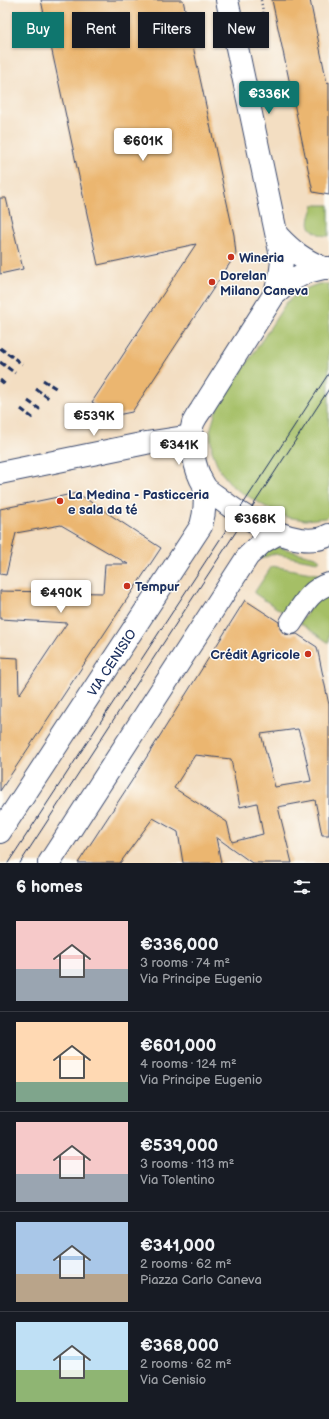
<!DOCTYPE html>
<meta charset="utf-8">
<style>
:root{--surface:#171b24;--page:#20242c;--text:#f1f3f6;--muted:#9ea1a6;--line:#363941;--accent:#0f766e}
body{margin:0;font-family:"Balsamiq Sans",sans-serif;background:var(--page);color:var(--text);height:100vh;display:flex;flex-direction:column;font-size:15px;white-space:nowrap}
*{box-sizing:border-box;margin:0}
p{font-size:13px;color:var(--muted)}
.icon{flex:none;width:22px;height:22px;fill:none;stroke:currentColor;stroke-width:2;stroke-linecap:round;stroke-linejoin:round}
.map{position:relative;height:863px;overflow:hidden}
.drawer{display:flex;flex-direction:column;background:var(--surface);flex:1}
.drawer>*{flex:none}
.hud{position:absolute;left:12px;top:12px;width:305px;height:36px;display:flex;gap:8px}
.price{position:absolute;translate:-50% -34px;padding:0 9px;border-radius:4px;background:#fff;color:#222;font-size:13px;line-height:26px;filter:drop-shadow(0 1px 2px #0008)}
.price::after{content:'';position:absolute;left:50%;top:24px;width:12px;height:9px;margin-left:-6px;background:inherit;clip-path:polygon(0 0,100% 0,50% 100%)}
.price.selected{background:var(--accent);color:#fff}
ul{padding:0;list-style:none}
li{display:flex;align-items:center;gap:12px;height:100px;padding:0 16px}
li+li{border-top:1px solid var(--line)}
li span{display:grid;place-items:center;flex:none;width:112px;height:80px;border-radius:0px;color:#555}
li>.icon{margin-inline-start:auto}
span .icon{width:48px;height:48px;fill:#fffc;stroke-width:1}
li b{font-size:17px}
h2{display:flex;justify-content:space-between;align-items:center;height:48px;padding:0 16px;font-size:17px}
.tag{padding:0 14px;border-radius:0px;background:var(--surface);box-shadow:0 1px 3px #0004;font-size:14px;line-height:36px}
.tag.selected{background:var(--accent);color:#fff}
.map>svg:first-child{display:block}
</style>
<div class="map">
<svg width="329" height="863" viewBox="0 0 329 863">
<rect width="100%" height="100%" fill="#fdfcf7"/>
<filter id="ink" filterUnits="userSpaceOnUse"><feTurbulence type="fractalNoise" baseFrequency=".025" numOctaves="2"/><feDisplacementMap in="SourceGraphic" scale="8" xChannelSelector="R" yChannelSelector="G"/><feConvolveMatrix kernelMatrix="1 2 1 2 8 2 1 2 1" color-interpolation-filters="sRGB"/></filter>
<filter id="wash" filterUnits="userSpaceOnUse"><feTurbulence type="fractalNoise" baseFrequency=".012" numOctaves="4" result="noise"/><feDisplacementMap in="SourceGraphic" scale="16" xChannelSelector="R" yChannelSelector="G"/><feGaussianBlur stdDeviation="0.9" result="paint"/><feColorMatrix in="noise" values="0 0 0 0 0 0 0 0 0 0 0 0 0 0 0 0 0 1.4 0 .05"/><feComposite in="paint" operator="in"/></filter>
<g filter="url(#wash)">
<rect width="100%" height="100%" fill="#f3dec2"/>
<path fill="#a5bf66" stroke="#607762" d="M 314,205 L 329,205 L 329,236 C 322,236 320,235 314,231 C 305,225 311,215 314,205 Z
M 318,284 L 329,284 L 329,516 L 326,518 L 305,520 L 286,517 L 266,507 L 234,488 L 220,471 L 212,451 L 210,431 L 216,411 L 286,303 L 300,291 Z
M 271,547 L 279,547 L 299,553 L 316,557 L 320,560 L 318,562 L 274,554 L 260,559 Z
M 272,566 L 328,576 L 287,615 L 254,593 Z
M 329,594 L 329,643 L 300,623 L 313,603 Z"/>
<g id="blocks">
<path fill="#ebb670" fill-rule="evenodd" d="M 41,0 L 183,0 L 234,235 L 236,254 L 132,412 L 112,416 L 92,402 L 196,244 L 98,265 Z
M 272,0 L 310,0 L 327,83 L 329,82 L 329,195 L 313,192 Z
M 0,198 L 6,198 L 23,269 L 0,274 Z
M 77,493 L 161,548 L 0,791 L 0,657 L 18,658 L 19,695 L 67,623 L 0,619 L 0,591 L 103,593 L 105,564 L 128,564 L 61,525 L 16,533 L 6,575 L 0,574 L 0,509 Z
M 245,600 L 279,622 L 280,629 L 284,634 L 291,635 L 297,634 L 317,647 L 329,705 L 329,835 L 322,835 L 315,800 L 278,807 L 292,863 L 252,863 L 216,837 L 221,863 L 183,863 L 178,832 L 153,818 L 120,863 L 78,863 L 131,782 ZM 298,729 L 304,749 L 311,781 L 275,787 L 261,734 ZM 195,755 L 231,759 L 240,807 L 257,803 L 263,834 L 232,842 L 227,822 L 174,788 Z"/>
</g>
</g>
<g filter="url(#ink)">
<use href="#blocks" fill-opacity="0" stroke="#3b496d" stroke-width="1"/>
<g fill="none" stroke-linecap="round" stroke-linejoin="round">
<defs>
<path id="minor" d="M 227,0 L 282,261 L 280,277 L 274,295
M 278,236 C 293,252 303,259 323,268
M 0,473 L 146,443 L 191,436
M 291,623 C 302,607 309,590 329,584"/>
<g id="major">
<path d="M 329,268 L 323,268 L 307,272 L 292,280 L 274,295 L 201,410 C 198,414 195,419 193,423 C 188,439 195,471 204,485 C 207,491 215,495 220,499 C 243,517 287,544 317,539 C 321,539 325,537 329,535"/>
<path id="s1" d="M 0,832 L 201,526 C 205,512 206,501 204,486"/>
<path d="M 49,863 L 248,556 L 263,542 L 279,533"/>
</g>
</defs>
<use href="#minor" stroke="#3b496d" stroke-width="24"/>
<use href="#major" stroke="#3b496d" stroke-width="24"/>
<path stroke="#3b496d" stroke-width="2.5" stroke-dasharray="1 3" stroke-linecap="butt" d="M 261,0 L 264,17"/>
<use href="#minor" stroke="#fff" stroke-width="22"/>
<use href="#major" stroke="#fff" stroke-width="22"/>
<path stroke="#1b2f5e" stroke-width="1" d="M 8,863 L 329,373
M 20,863 L 329,389"/>
<path stroke="#1b2f5e" stroke-width="3" stroke-dasharray="6 3" stroke-linecap="butt" d="M 0,348 L 22,364
M 0,362 L 15,373
M 0,380 L 6,385
M 43,380 L 57,389
M 36,389 L 50,399
M 28,401 L 41,410
M 21,409 L 34,419"/>
</g>
</g>
<g fill="#c8321e" stroke="#fdfcf7" stroke-width="1.5">
<circle cx="231" cy="257" r="4"/>
<circle cx="212" cy="282" r="4"/>
<circle cx="60" cy="501" r="4"/>
<circle cx="127" cy="586" r="4"/>
<circle cx="308" cy="654" r="4"/>
</g>
<g text-anchor="middle" stroke-width="3" stroke-linejoin="round" paint-order="stroke">
<g font-size="13" font-weight="bold" fill="#1b2f5e" stroke="#fdfcf7" text-anchor="start">
<text x="239" y="262">Wineria</text>
<text x="220" y="280">Dorelan<tspan x="220" dy="15">Milano Caneva</tspan></text>
<text x="68" y="499">La Medina - Pasticceria<tspan x="68" dy="15">e sala da té</tspan></text>
<text x="135" y="591">Tempur</text>
<text x="300" y="659" text-anchor="end">Crédit Agricole</text>
</g>
<g font-size="13" fill="#1b2f5e" stroke="#fdfcf7">
<text dy="5" stroke="none"><textPath href="#s1" startOffset="203">VIA CENISIO</textPath></text>
</g>
</g>
</svg>
<b class="price selected" style="left:269px;top:115px">€336K</b>
<b class="price" style="left:143px;top:162px">€601K</b>
<b class="price" style="left:94px;top:437px">€539K</b>
<b class="price" style="left:179px;top:466px">€341K</b>
<b class="price" style="left:255px;top:540px">€368K</b>
<b class="price" style="left:61px;top:614px">€490K</b>
<div class="hud">
<a class="tag selected">Buy</a>
<a class="tag">Rent</a>
<a class="tag">Filters</a>
<a class="tag">New</a>
</div>
</div>
<section class="drawer">
<h2>6 homes<svg class="icon" aria-label="filters" viewBox="0 0 24 24"><path d="M4 7h16M4 17h16"/><circle cx="9" cy="7" r="2"/><circle cx="15" cy="17" r="2"/></svg></h2>
<ul>
<li><span style="background:linear-gradient(#f6c9c9 60%,#9aa5b1 0)"><svg class="icon" aria-label="home" viewBox="0 0 24 24"><path d="M3 11l9-7 9 7M6 9v11h12V9"/></svg></span><div><b>€336,000</b><p>3 rooms · 74 m²</p><p>Via Principe Eugenio</p></div></li>
<li><span style="background:linear-gradient(#ffd9b3 75%,#7fa58c 0)"><svg class="icon" aria-label="home" viewBox="0 0 24 24"><path d="M3 11l9-7 9 7M6 9v11h12V9"/></svg></span><div><b>€601,000</b><p>4 rooms · 124 m²</p><p>Via Principe Eugenio</p></div></li>
<li><span style="background:linear-gradient(#f6c9c9 65%,#9aa5b1 0)"><svg class="icon" aria-label="home" viewBox="0 0 24 24"><path d="M3 11l9-7 9 7M6 9v11h12V9"/></svg></span><div><b>€539,000</b><p>3 rooms · 113 m²</p><p>Via Tolentino</p></div></li>
<li><span style="background:linear-gradient(#a9c7e8 65%,#b9a48a 0)"><svg class="icon" aria-label="home" viewBox="0 0 24 24"><path d="M3 11l9-7 9 7M6 9v11h12V9"/></svg></span><div><b>€341,000</b><p>2 rooms · 62 m²</p><p>Piazza Carlo Caneva</p></div></li>
<li><span style="background:linear-gradient(#bfe0f5 60%,#8fb573 0)"><svg class="icon" aria-label="home" viewBox="0 0 24 24"><path d="M3 11l9-7 9 7M6 9v11h12V9"/></svg></span><div><b>€368,000</b><p>2 rooms · 62 m²</p><p>Via Cenisio</p></div></li>
</ul>
</section>
